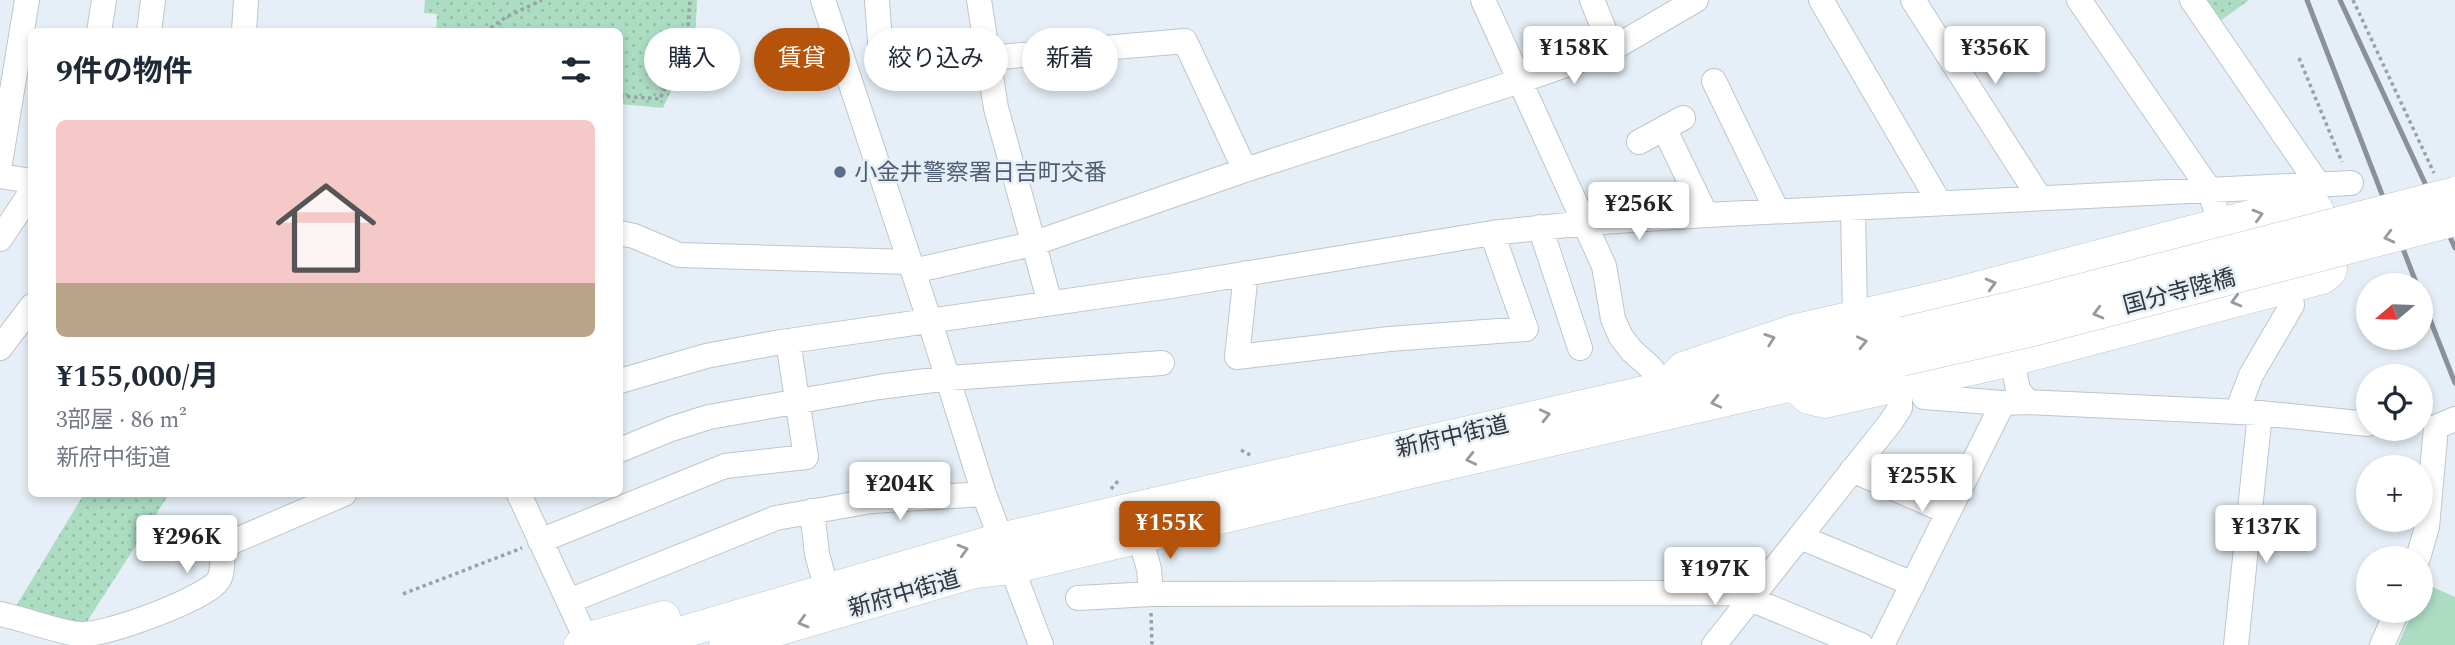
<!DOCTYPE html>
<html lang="ja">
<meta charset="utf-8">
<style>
:root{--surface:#fff;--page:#f6f6f7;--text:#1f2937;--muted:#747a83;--line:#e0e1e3;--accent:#b45309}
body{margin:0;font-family:Spectral,"Noto Sans JP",serif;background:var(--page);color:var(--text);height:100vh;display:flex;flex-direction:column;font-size:26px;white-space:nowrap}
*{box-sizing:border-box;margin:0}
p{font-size:23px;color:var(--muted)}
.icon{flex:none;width:38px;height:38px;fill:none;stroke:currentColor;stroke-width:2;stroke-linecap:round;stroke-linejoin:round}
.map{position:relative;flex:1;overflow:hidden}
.details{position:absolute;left:28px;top:28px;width:595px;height:469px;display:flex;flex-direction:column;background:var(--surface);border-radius:10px;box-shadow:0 4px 10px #0003}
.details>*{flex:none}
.banner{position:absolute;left:644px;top:28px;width:665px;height:63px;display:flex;gap:14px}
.needle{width:46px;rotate:251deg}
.buttons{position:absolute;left:2356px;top:273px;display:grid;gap:14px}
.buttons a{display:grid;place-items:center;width:77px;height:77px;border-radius:50%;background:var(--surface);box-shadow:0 4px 10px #0003;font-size:35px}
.price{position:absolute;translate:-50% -60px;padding:0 16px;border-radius:7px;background:#fff;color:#222;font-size:23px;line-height:46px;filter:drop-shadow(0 2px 4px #0008)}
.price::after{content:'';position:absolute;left:50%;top:42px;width:21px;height:16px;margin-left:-10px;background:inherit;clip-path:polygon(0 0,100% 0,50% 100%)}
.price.on{background:var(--accent);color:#fff}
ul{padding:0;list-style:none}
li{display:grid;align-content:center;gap:14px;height:371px;padding:0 28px}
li+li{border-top:2px solid var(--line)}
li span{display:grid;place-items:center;height:217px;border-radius:10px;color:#555}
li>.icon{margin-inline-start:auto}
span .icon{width:126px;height:126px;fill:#fffc;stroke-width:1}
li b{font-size:30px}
h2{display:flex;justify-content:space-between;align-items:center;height:84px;padding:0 28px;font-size:30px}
.pill{padding:0 24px;border-radius:32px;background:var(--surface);box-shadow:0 4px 10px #0003;font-size:24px;line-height:63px}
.pill.on{background:var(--accent);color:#fff}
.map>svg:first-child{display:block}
</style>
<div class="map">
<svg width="2455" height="645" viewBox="0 0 2455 645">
<defs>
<pattern id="park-dots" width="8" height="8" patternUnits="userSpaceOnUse" patternTransform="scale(1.75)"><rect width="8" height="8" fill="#acddc3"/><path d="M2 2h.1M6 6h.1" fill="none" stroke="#94bea8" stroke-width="1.8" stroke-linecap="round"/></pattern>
</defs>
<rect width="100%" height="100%" fill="#e6eff7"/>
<path fill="#acddc3" d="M 2424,583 L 2455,597 L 2455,645 L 2398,645 L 2413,611 L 2420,611 L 2420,593 Z"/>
<path fill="url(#park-dots)" d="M 425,0 L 697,0 L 695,39 L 663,108 L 620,104 L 620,32 L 436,31 L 437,14 L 424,13 Z
M 2194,0 L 2249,0 L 2213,26 Z
M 84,494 L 169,494 L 79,634 L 10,616 Z"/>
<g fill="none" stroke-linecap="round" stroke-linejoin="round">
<defs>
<path id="minor" d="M 823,0 L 930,322 L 984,494 L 1041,645
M 877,0 L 882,70 L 987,58 L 1185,41 L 1245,170
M 979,0 L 996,108 L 1050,303
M 1483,0 L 1604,266 L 1613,319 L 1621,337 L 1632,351 L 1650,367 L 1666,387
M 1592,0 L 1612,49
M 1821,0 L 1939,202
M 1913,0 L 2039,197
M 2079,0 L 2209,189 L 2221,225
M 2192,0 L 2318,184
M 99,32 L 104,0
M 149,32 L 153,0
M 244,32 L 246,0
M 1714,81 L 1777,211
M 1664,128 L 1706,215
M 1639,142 L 1683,118
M 0,163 L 27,0
M 0,176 L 32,181
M 1853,209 L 1855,316
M 1540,227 L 1580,348
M 620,233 L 634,236 L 679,255 L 910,262
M 0,239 L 32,191
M 913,271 L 1032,244 L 1245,170 L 1520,81 L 1612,49 L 1696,0
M 1246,273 L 1237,357 L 1389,339 L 1526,329 L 1492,233
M 0,348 L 32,306
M 2012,360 L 2018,390 L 2028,402
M 620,381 L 706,356 L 775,343 L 1171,286 L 1492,233 L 1586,223 L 1706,215 L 2351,183
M 1924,397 L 2003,403 L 2028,402 L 2260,413 L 2368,424
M 2237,412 L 2251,375 L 2292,305 L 2289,287
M 620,450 L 671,429 L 709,417 L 879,387 L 949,378 L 1162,363
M 1852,470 L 1948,512
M 519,494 L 586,639
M 812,511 L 817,554 L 822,572
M 1140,537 L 1149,569 L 1151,594
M 1800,537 L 1913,584
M 540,541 L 725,466 L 806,457 L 788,341
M 2418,558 L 2427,527 L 2436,427 L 2455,419
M 1078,598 L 1151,594 L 1736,593 L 1861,645
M 569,601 L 776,518 L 871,501 L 984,494
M 0,614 C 25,619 55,631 78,634 C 104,637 194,602 214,585 C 224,577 221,567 223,555 C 224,550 228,546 232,542 L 344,494
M 1714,645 L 1890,423 L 1900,408 L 1900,386
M 1882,645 L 2003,403
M 2236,645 L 2260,413
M 2382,645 L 2397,611"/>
<path id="major" d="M 1666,387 L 1683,368 L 1796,330 L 1954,294 L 2304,202 L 2311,203 L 2317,209 L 2331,269 L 2329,273 L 2322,278 L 2012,360 L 1825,402 L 1808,398 L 1793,384
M 580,645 L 586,639 L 664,617
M 639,645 L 1000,539 L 1903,333
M 725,645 L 975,572 L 1011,568 L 1412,472 L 1902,360"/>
</defs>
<use href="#minor" stroke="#bcc6cd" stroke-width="26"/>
<use href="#major" stroke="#bcc6cd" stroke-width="33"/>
<path stroke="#9aa1a7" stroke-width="3.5" stroke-dasharray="3.5 3.5" stroke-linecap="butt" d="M 2353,0 L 2434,173
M 485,32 L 506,17 L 542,0
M 2299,58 L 2342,162
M 620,96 L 660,99 L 687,39 L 690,0
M 1241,450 L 1252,456
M 1111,489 L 1118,481
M 403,594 L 522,548
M 1151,613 L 1152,645"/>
<use href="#minor" stroke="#fff" stroke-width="24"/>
<use href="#major" stroke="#fff" stroke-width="32"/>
<path stroke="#8b9297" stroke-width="5" d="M 2307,0 L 2417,285
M 2340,0 L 2455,248
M 2420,294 L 2455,383"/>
<defs>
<path id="major-bridge" d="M 1903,333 L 2030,303 L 2455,193
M 1902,360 L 2033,330 L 2455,220"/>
</defs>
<use href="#major-bridge" stroke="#bcc6cd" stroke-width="33" stroke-linecap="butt"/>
<use href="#major-bridge" stroke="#fff" stroke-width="32"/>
</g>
<defs><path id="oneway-chevron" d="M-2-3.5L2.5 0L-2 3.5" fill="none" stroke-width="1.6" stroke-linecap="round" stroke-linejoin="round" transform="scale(1.75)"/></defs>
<g stroke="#989a9c">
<use href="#oneway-chevron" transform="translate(2258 215) rotate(-16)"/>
<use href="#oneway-chevron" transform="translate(2389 237) rotate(166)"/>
<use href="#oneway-chevron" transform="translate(1991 284) rotate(-15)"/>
<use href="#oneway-chevron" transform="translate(2236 301) rotate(165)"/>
<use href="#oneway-chevron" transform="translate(2098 313) rotate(165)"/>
<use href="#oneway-chevron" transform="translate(1770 339) rotate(-19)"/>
<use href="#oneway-chevron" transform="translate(1862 342) rotate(-13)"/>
<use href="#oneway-chevron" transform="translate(1716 402) rotate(167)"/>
<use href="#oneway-chevron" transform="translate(1545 415) rotate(-13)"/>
<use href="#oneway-chevron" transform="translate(1471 459) rotate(167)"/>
<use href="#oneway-chevron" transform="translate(963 550) rotate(-16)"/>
<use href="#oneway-chevron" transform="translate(803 622) rotate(164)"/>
</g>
<circle fill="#5c6f8a" stroke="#e6eff7" stroke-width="2.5" cx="840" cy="172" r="7"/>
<g text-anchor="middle" stroke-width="5" stroke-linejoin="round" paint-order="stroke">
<g font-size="23" fill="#4e5e75" stroke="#e6eff7" text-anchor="start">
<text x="854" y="180">小金井警察署日吉町交番</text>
</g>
<g font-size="23" fill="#323639" stroke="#e6eff7">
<text transform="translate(2179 291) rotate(-15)" y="8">国分寺陸橋</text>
<text transform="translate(1452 436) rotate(-13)" y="8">新府中街道</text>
<text transform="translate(904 593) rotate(-16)" y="8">新府中街道</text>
</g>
</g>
</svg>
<div class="buttons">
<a><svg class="needle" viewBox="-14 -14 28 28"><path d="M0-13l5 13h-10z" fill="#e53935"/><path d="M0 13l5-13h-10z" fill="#747a83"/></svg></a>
<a><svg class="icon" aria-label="locate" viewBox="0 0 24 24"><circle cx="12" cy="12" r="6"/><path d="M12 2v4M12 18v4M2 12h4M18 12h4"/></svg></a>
<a>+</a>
<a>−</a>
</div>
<b class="price" style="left:1574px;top:86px">¥158K</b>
<b class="price" style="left:1995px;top:86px">¥356K</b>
<b class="price" style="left:1639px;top:242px">¥256K</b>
<b class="price" style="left:1922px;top:514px">¥255K</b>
<b class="price" style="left:900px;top:522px">¥204K</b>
<b class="price on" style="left:1170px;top:561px">¥155K</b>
<b class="price" style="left:2266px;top:565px">¥137K</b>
<b class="price" style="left:187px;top:575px">¥296K</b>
<b class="price" style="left:1715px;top:607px">¥197K</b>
<div class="banner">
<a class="pill">購入</a>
<a class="pill on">賃貸</a>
<a class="pill">絞り込み</a>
<a class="pill">新着</a>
</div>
<section class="details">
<h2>9件の物件<svg class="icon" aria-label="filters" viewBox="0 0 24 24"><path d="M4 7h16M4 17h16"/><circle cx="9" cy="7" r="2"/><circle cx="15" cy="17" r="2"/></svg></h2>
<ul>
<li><span style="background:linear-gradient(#f6c9c9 75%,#b9a48a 0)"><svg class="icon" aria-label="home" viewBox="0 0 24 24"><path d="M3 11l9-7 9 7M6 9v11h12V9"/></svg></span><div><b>¥155,000/月</b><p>3部屋 · 86 m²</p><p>新府中街道</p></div></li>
</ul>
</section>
</div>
